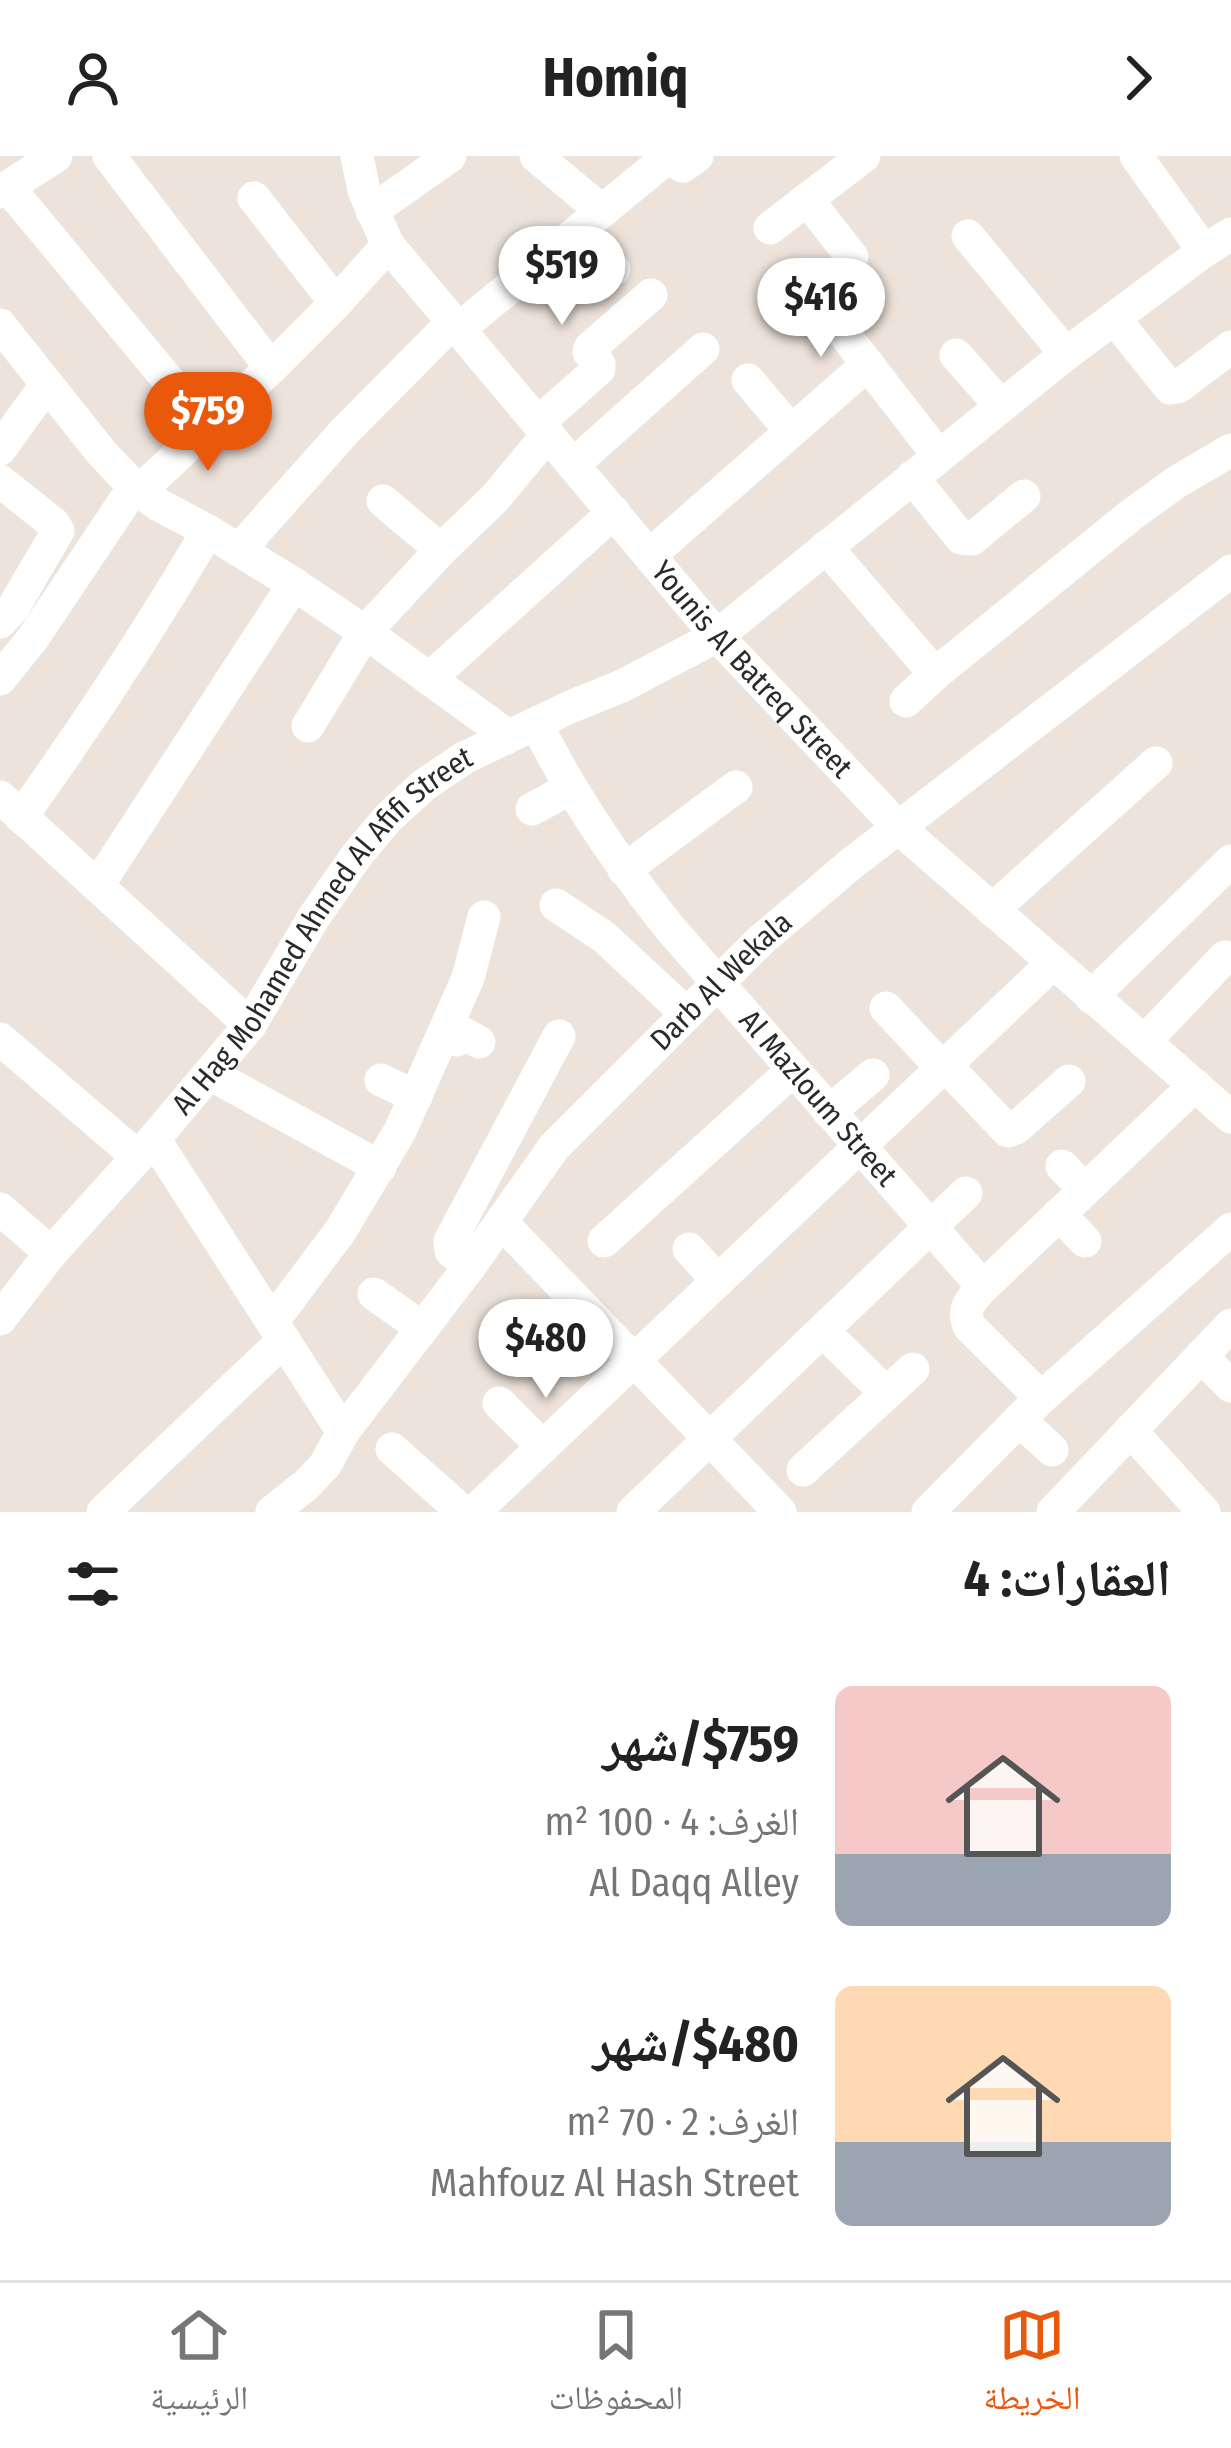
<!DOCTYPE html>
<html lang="ar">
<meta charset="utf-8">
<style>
:root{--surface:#fff;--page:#f6f6f6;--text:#222;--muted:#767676;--line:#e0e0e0;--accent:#ea580c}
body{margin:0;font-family:"Fira Sans Condensed","Noto Naskh Arabic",sans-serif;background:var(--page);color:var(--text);direction:rtl;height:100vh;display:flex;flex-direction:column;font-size:45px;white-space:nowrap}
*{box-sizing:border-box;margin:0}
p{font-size:39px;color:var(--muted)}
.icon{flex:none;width:66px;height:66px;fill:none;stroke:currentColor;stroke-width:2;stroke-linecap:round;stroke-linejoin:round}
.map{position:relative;height:1356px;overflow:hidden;direction:ltr}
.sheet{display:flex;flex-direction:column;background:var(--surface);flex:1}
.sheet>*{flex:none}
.price{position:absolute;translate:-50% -102px;padding:0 27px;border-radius:42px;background:#fff;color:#222;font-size:39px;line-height:78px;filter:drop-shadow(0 3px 6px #0008)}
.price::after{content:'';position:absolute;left:50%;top:72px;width:36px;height:27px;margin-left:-18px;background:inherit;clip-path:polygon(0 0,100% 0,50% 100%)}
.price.selected{background:var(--accent);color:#fff}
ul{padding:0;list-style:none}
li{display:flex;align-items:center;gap:36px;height:300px;padding:0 60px}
li span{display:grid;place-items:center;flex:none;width:336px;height:240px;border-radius:18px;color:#555}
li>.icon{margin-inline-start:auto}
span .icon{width:144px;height:144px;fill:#fffc;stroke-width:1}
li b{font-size:51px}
h2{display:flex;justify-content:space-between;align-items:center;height:144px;padding:0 60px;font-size:51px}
header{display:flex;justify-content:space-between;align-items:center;height:156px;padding:0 60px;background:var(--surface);font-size:54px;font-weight:700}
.tabs{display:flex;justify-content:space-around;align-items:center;height:168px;border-top:3px solid var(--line);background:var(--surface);font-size:33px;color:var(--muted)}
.tabs a{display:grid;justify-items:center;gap:6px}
.tabs .selected{color:var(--accent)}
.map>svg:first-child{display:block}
</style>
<header><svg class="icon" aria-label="forward" viewBox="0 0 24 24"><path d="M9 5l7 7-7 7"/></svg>Homiq<svg class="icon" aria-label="person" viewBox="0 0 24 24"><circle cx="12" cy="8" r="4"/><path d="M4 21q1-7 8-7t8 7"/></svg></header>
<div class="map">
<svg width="1231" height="1356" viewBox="0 0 1231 1356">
<rect width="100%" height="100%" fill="#ede3db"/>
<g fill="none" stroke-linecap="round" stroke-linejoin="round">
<g stroke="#fff" stroke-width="33">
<path d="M 109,0 L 271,212"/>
<path id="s1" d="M 357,0 L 364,35 L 388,89 L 717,480 L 900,673 L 1231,961"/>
<path d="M 536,0 L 602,55"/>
<path d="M 1136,0 L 1204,95"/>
<path d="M 8,31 L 207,271"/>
<path d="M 0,36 L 56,0"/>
<path d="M 254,42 L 336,147"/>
<path d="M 807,43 L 852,101"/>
<path d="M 372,55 L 450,0"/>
<path d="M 770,72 L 864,0"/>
<path d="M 579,74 L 614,113"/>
<path d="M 968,80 L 1066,198"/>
<path d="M 851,113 L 821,137 L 820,147 L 938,299"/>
<path d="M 1114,162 L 1170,232 L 1178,231 L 1231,191"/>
<path d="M 0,169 L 101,296 L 134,331 L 159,349 L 208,375 L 294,428 L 365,476 L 508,580"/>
<path d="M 459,173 L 663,5 L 670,3 L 683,10 L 697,0"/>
<path d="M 956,199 L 1001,250"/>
<path d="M 748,224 L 791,275"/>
<path d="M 538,267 L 599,213 L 599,208 L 589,196 L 590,192 L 651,139"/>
<path d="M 0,293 L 47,228"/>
<path d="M 574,308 L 703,193"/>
<path d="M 912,321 L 961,382 L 972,383 L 1024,340"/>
<path d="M 0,325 L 54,368 L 58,375 L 13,452 L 0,466"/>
<path d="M 383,345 L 441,394"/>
<path d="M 826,391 L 935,518"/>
<path d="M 239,394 L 345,275 L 453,166"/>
<path d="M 650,399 L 868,208"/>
<path d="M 0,523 L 33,482 L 134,331 L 145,330 L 271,212 L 336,147 L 388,89"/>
<path d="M 429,523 L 614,356"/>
<path d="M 906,545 L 935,518 L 1131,359 L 1175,327 L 1231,294"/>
<path id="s2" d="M 536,567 C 572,640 618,707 669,771 L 983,1131 C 971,1144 962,1152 969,1170 L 1041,1242"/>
<path d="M 308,570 L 365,476 L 441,394 L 495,342 L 548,278"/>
<path d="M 0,641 L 250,869"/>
<path d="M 532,653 L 571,632"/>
<path d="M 21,661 C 88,568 150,473 208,375"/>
<path d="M 624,714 L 736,631"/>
<path d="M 98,729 L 294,428"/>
<path d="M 556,749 L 604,781 L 687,858"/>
<path d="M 992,754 L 1156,607"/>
<path d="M 1091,841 L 1231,705"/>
<path d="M 886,852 L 943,913"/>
<path d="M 445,877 L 457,884 L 464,878 L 479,886"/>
<path d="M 0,883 L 138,1001"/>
<path d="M 1144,886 L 1225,801"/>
<path d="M 946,910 L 1008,975 L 1016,972 L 1069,925"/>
<path d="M 210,918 L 380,1011"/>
<path d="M 381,924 L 416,941"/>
<path d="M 829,956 L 873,919"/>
<path d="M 154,983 L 343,1276"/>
<path d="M 1062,1010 L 1085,1034"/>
<path d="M 0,1053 L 51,1097"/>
<path d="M 1059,1058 L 1085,1085"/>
<path d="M 501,1066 L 780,1356"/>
<path d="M 604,1085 L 792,915"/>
<path d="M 689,1093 L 718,1125"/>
<path d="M 470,1110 L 451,1095 L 450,1085 L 559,880"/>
<path d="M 983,1131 L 1195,929"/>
<path d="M 374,1138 L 422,1172"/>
<path id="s3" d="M 0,1163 L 51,1097 L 154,983 L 250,869 L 314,761 L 357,699 L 388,662 L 424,629 L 464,602 L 570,551 L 622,530 L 717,480 L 1066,198 L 1204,95 L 1231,78"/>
<path d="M 272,1166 L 341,1074 L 400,975 L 468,822 L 484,761"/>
<path d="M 823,1175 L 886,1237"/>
<path d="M 1201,1200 L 1231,1230"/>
<path d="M 499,1247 L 543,1291"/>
<path d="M 1019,1264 L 1052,1294"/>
<path d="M 1130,1274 L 1204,1356"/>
<path d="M 392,1293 L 463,1356"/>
<path d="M 803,1314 L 913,1213"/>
<path d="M 103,1356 L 284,1184"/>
<path id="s4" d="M 272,1356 L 306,1329 L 325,1309 L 343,1276 L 470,1110 L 554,991 L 760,785 L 851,708 L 1231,415"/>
<path d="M 474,1356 L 1052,808"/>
<path d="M 633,1356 L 966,1037"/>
<path d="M 928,1356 L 1041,1242 L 1231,1073"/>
<path d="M 1053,1356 L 1231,1169"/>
</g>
</g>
<g text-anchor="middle" stroke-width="9" stroke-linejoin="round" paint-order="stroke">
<g font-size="30" fill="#2a2a2a" stroke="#fff">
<text dy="10" stroke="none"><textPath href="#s1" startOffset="654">Younis Al Batreq Street</textPath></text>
<text dy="10" stroke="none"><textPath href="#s3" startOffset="507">Al Hag Mohamed Ahmed Al Afifi Street</textPath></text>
<text dy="10" stroke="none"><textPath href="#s4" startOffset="699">Darb Al Wekala</textPath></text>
<text dy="10" stroke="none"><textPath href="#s2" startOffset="471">Al Mazloum Street</textPath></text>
</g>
</g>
</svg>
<b class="price" style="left:562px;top:172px">$519</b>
<b class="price" style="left:821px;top:204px">$416</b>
<b class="price selected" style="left:208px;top:318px">$759</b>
<b class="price" style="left:546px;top:1245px">$480</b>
</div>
<section class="sheet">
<h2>العقارات: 4<svg class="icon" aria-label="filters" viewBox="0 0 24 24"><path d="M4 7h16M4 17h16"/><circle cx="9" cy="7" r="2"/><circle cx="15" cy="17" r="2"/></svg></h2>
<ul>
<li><span style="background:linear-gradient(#f6c9c9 70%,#9aa5b1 0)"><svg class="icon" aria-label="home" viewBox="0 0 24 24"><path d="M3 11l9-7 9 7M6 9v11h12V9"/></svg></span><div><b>$759/شهر</b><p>الغرف: 4 · 100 m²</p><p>Al Daqq Alley</p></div></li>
<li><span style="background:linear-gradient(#ffd9b3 65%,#9aa5b1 0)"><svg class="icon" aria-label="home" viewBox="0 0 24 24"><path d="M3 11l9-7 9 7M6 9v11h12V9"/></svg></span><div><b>$480/شهر</b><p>الغرف: 2 · 70 m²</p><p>Mahfouz Al Hash Street</p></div></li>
</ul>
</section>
<nav class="tabs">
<a class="selected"><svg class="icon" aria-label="map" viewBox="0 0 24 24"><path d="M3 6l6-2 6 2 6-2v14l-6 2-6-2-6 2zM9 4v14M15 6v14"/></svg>الخريطة</a>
<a><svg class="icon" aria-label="saved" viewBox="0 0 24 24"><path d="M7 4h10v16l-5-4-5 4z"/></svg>المحفوظات</a>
<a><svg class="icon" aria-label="home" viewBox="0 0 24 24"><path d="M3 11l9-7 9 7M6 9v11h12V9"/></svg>الرئيسية</a>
</nav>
